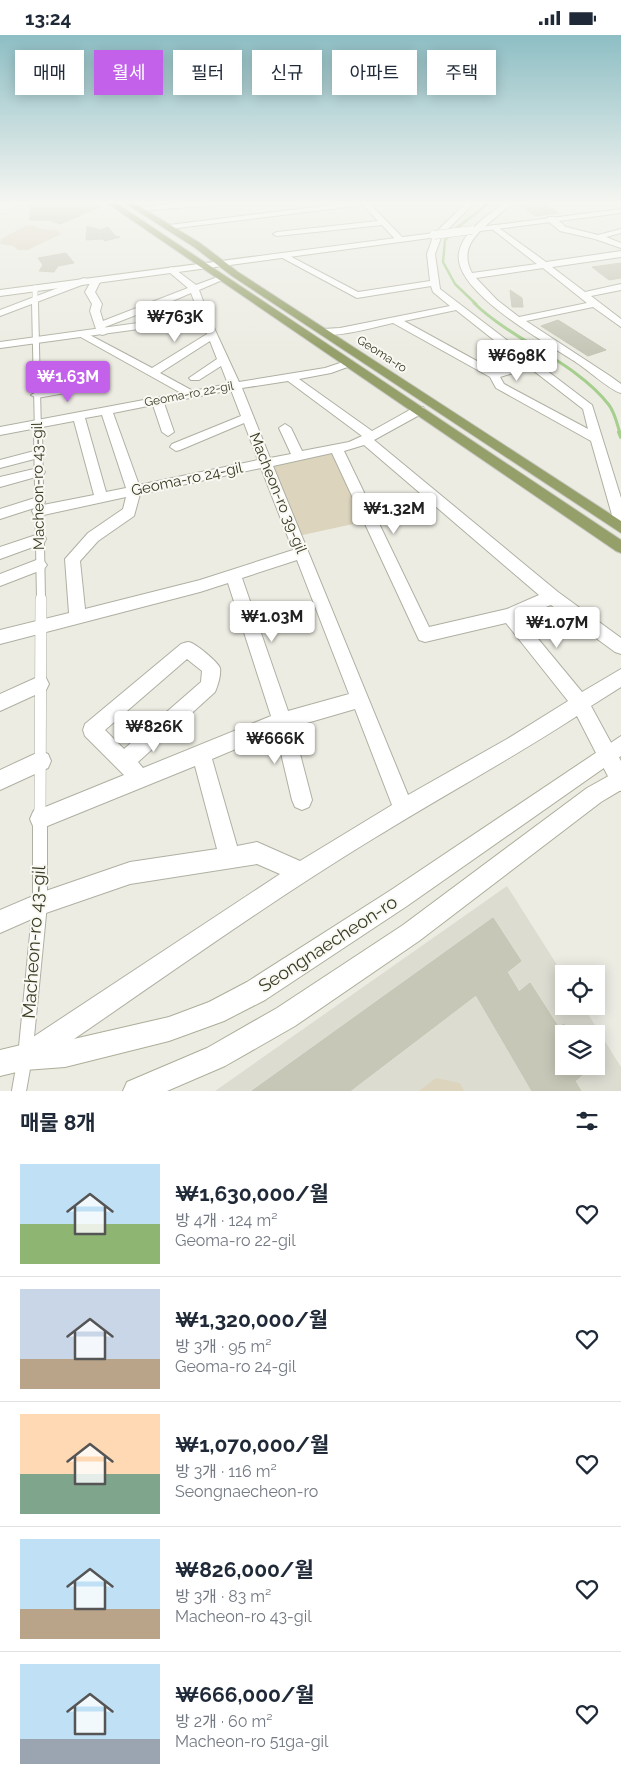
<!DOCTYPE html>
<html lang="ko">
<meta charset="utf-8">
<style>
:root{--surface:#fff;--page:#f6f6f7;--text:#1f2937;--muted:#747a83;--line:#e0e1e3;--accent:#c361eb}
body{margin:0;font-family:Raleway,"Noto Sans KR",sans-serif;background:var(--page);color:var(--text);height:100vh;display:flex;flex-direction:column;font-size:19px;white-space:nowrap}
*{box-sizing:border-box;margin:0}
p{font-size:16px;color:var(--muted)}
.icon{flex:none;width:28px;height:28px;fill:none;stroke:currentColor;stroke-width:2;stroke-linecap:round;stroke-linejoin:round}
.map{position:relative;height:1056px;overflow:hidden}
.panel{display:flex;flex-direction:column;background:var(--surface);flex:1}
.panel>*{flex:none}
.guide{position:absolute;left:15px;top:15px;width:591px;height:45px;display:flex;gap:10px}
.controls{position:absolute;left:555px;top:930px;display:grid;gap:10px}
.controls a{display:grid;place-items:center;width:50px;height:50px;border-radius:0px;background:var(--surface);box-shadow:0 2px 12px #0003;font-size:25px}
.price{position:absolute;translate:-50% -42px;padding:0 11px;border-radius:5px;background:#fff;color:#222;font-size:16px;line-height:32px;filter:drop-shadow(0 1px 2px #0008)}
.price::after{content:'';position:absolute;left:50%;top:30px;width:15px;height:11px;margin-left:-8px;background:inherit;clip-path:polygon(0 0,100% 0,50% 100%)}
.price.current{background:var(--accent);color:#fff}
ul{padding:0;list-style:none}
li{display:flex;align-items:center;gap:15px;height:125px;padding:0 20px}
li+li{border-top:1px solid var(--line)}
li span{display:grid;place-items:center;flex:none;width:140px;height:100px;border-radius:0px;color:#555}
li>.icon{margin-inline-start:auto}
span .icon{width:60px;height:60px;fill:#fffc;stroke-width:1}
li b{font-size:21px}
h2{display:flex;justify-content:space-between;align-items:center;height:60px;padding:0 20px;font-size:21px}
.chip{padding:0 18px;border-radius:0px;background:var(--surface);box-shadow:0 2px 12px #0003;font-size:18px;line-height:45px}
.chip.current{background:var(--accent);color:#fff}
.status{display:flex;justify-content:space-between;align-items:center;height:35px;padding:0 25px;background:var(--surface);direction:ltr}
.status svg{height:14px;fill:currentColor}
.map>svg:first-child{display:block}
</style>
<div class="status"><b>13:24</b><svg viewBox="0 0 49 12"><path d="M0 12V9h3v3zM5 12V6h3v6zM10 12V3h3v9zM15 12V0h3v12zM26 1h20v11H26zM47 4h2v5h-2z"/></svg></div>
<div class="map">
<svg width="621" height="1056" viewBox="0 0 621 1056">
<rect width="100%" height="100%" fill="#ecece3"/>
<path fill="#dcdcd1" fill-rule="evenodd" d="M 507,851 L 564,941 L 564,971 L 583,971 L 621,1032 L 621,1056 L 215,1056 ZM 564,999 L 596,999 L 596,1031 L 564,1031 Z"/>
<path fill="#dcd4bd" d="M 27,190 L 33,190 L 41,194 L 57,195 L 61,199 L 28,215 L 18,215 L 13,211 L 0,209 L 1,204 Z
M 334,417 L 367,486 L 298,501 L 272,429 Z
M 436,1043 L 460,1048 L 464,1056 L 419,1056 Z"/>
<g fill="none" stroke-linecap="round" stroke-linejoin="round">
<path stroke="#a6ce8d" stroke-width="2.5" d="M 476,269 L 455,249 L 443,227 L 445,205 L 458,192 L 489,168"/>
<path stroke="#a6ce8d" stroke-width="3" d="M 474,268 C 513,306 576,327 609,370 C 615,378 617,389 620,398"/>
<path stroke="#a6ce8d" stroke-width="4" d="M 619,397 L 621,402"/>
</g>
<path fill="#c7c7b8" stroke="#c5c5b5" d="M 30,168 L 74,168 L 74,171 L 101,168 L 102,171 L 60,189 L 49,185 L 30,185 Z
M 517,168 L 544,168 L 558,178 L 535,181 Z
M 87,191 L 100,195 L 108,192 L 115,201 L 120,202 L 105,206 L 103,204 L 86,205 Z
M 66,218 L 74,228 L 58,231 L 54,237 L 39,236 L 43,230 L 38,223 Z
M 621,228 L 621,243 L 609,245 L 592,232 Z
M 510,255 L 522,263 L 523,272 L 512,272 Z
M 558,285 L 606,315 L 588,321 L 541,291 Z
M 493,883 L 521,926 L 507,937 L 519,957 L 530,948 L 559,993 L 564,989 L 564,1031 L 592,1031 L 575,1046 L 581,1056 L 532,1056 L 476,960 L 350,1056 L 252,1056 Z"/>
<g fill="none" stroke-linecap="round" stroke-linejoin="round">
<defs>
<path id="lane-far4" d="M 2,172 L 11,171
M 35,253 L 35,269"/>
<path id="lane-far3" d="M 35,268 L 38,398
M 0,310 L 204,282"/>
<path id="lane-far2" d="M 38,397 L 41,565"/>
<path id="lane-far1" d="M 40,780 L 41,564"/>
<path id="lane" d="M 19,1056 L 25,1022 L 40,869 L 40,779"/>
<path id="street" d="M 188,168 L 218,168 L 214,170 L 140,176 L 136,174 L 140,172 Z
M 348,168 L 369,168 L 404,204 L 397,206 L 382,190 L 277,201 L 273,199 L 277,197 L 378,186 L 363,170 L 169,194 L 165,192 L 169,190 Z
M 466,168 L 474,168 L 442,200 L 435,219 L 440,254 L 592,370 L 621,463 L 621,492 L 616,491 L 614,487 L 591,406 L 496,353 L 490,342 L 393,288 C 379,291 328,306 318,297 L 323,294 L 340,293 L 450,271 L 433,257 L 431,251 L 357,263 L 277,220 L 284,218 L 358,257 L 430,246 L 427,219 L 434,199 ZM 456,275 L 523,328 L 495,336 L 404,286 ZM 530,333 L 583,374 L 588,394 L 504,349 L 500,342 Z
M 504,168 L 512,168 C 493,188 454,205 472,238 L 537,229 L 492,194 L 492,190 L 495,190 L 546,227 L 621,216 L 621,222 L 552,232 L 585,257 L 621,249 L 621,255 L 591,261 L 621,284 L 621,292 L 593,272 L 526,286 L 610,341 L 621,349 L 621,358 C 611,356 588,335 577,328 C 549,309 452,257 459,218 C 463,196 487,181 504,168 ZM 543,233 L 587,268 L 519,282 L 497,265 L 476,243 Z
M 548,182 L 554,182 L 566,192 L 598,200 L 621,194 L 621,198 L 606,202 L 621,208 L 621,213 L 595,204 L 560,196 L 548,186 Z
M 172,232 L 196,250 L 223,240 L 227,243 L 199,255 L 209,282 L 239,347 L 325,333 L 349,325 L 353,326 L 354,328 L 353,330 L 331,338 L 299,344 L 372,396 L 415,372 L 423,372 L 425,375 L 423,378 L 374,405 L 558,557 L 621,603 L 621,619 L 615,617 L 551,570 L 520,582 L 582,657 L 621,634 L 621,652 L 591,671 L 621,726 L 621,756 L 614,753 L 577,681 C 511,724 442,761 376,802 C 261,872 151,952 39,1028 L 30,1032 L 21,1028 L 17,1019 L 21,1010 L 280,839 L 257,829 L 130,849 L 43,879 L 0,898 L 0,875 L 40,858 L 130,827 L 217,814 L 195,731 L 40,794 L 33,791 L 30,784 L 33,777 L 124,740 L 85,701 L 83,695 L 85,689 L 181,609 C 184,608 186,607 189,607 C 195,608 218,627 220,633 C 221,640 218,650 215,657 L 138,727 L 143,733 L 271,681 L 228,548 L 200,557 L 0,609 L 0,595 L 69,578 L 65,524 L 88,498 L 123,474 L 126,462 L 39,481 L 34,480 L 32,476 L 34,473 L 0,484 L 0,474 L 38,462 L 43,464 L 45,467 L 43,470 L 94,460 L 74,386 L 0,400 L 0,392 L 181,358 L 77,300 L 78,298 L 86,298 L 152,333 L 207,299 L 191,258 L 170,267 L 180,286 L 178,288 L 172,288 L 162,270 L 105,292 L 107,297 L 106,299 L 102,300 L 97,297 L 90,276 L 92,269 L 85,257 L 93,243 L 99,243 L 101,245 L 95,257 L 102,269 L 100,276 L 103,286 L 188,253 L 169,237 L 169,233 ZM 210,306 L 217,324 L 189,343 L 191,345 L 199,345 L 221,331 L 228,349 L 193,356 L 160,338 ZM 288,346 L 362,401 L 349,407 L 302,416 L 291,393 L 285,389 L 279,393 L 291,419 L 270,423 L 242,353 ZM 231,355 L 241,381 L 172,409 L 170,412 L 176,416 L 180,415 L 244,388 L 258,425 L 139,450 L 113,378 L 153,370 L 162,397 L 168,401 L 174,397 L 164,368 ZM 102,380 L 126,453 L 106,457 L 85,383 ZM 364,410 L 539,560 L 507,574 L 429,592 L 344,416 ZM 332,418 L 419,605 L 425,607 L 506,588 L 568,666 L 507,704 L 408,760 L 273,431 ZM 261,433 L 293,515 L 200,545 L 85,574 L 80,526 L 98,506 L 134,481 L 140,459 ZM 297,525 L 349,659 L 288,676 L 242,543 ZM 187,624 L 202,636 L 201,647 L 124,714 L 105,695 ZM 355,674 L 392,770 L 300,826 L 257,807 L 237,811 L 212,724 L 276,697 L 292,765 L 295,772 L 302,775 L 309,772 L 312,765 L 293,692 Z
M 84,243 L 87,244 L 87,248 L 0,281 L 0,275 Z
M 78,335 L 82,336 L 83,338 L 82,340 L 36,347 L 30,344 L 36,341 Z
M 95,347 L 99,348 L 101,350 L 99,352 L 37,363 L 31,360 L 37,357 Z
M 38,415 L 44,419 L 42,422 L 0,433 L 0,425 Z
M 38,433 L 43,434 L 45,437 L 43,440 L 0,452 L 0,442 Z
M 39,499 L 44,500 L 46,504 L 44,508 L 0,524 L 0,512 Z
M 39,524 L 44,526 L 47,530 L 44,534 L 0,551 L 0,539 Z
M 40,641 L 46,643 L 49,649 L 46,655 L 0,676 L 0,659 Z
M 41,716 L 48,719 L 51,726 L 48,733 L 0,755 L 0,735 Z"/>
<path id="secondary" d="M 621,174 L 621,178 L 472,197 L 468,195 L 472,193 Z
M 434,198 L 438,200 L 437,202 L 0,261 L 0,255 Z
M 621,701 L 621,721 L 407,871 L 265,965 L 224,986 L 169,1006 L 65,1032 L 25,1035 L 0,1041 L 0,1015 L 25,1009 L 65,1006 L 169,982 L 209,967 L 247,947 L 391,855 Z
M 621,734 L 621,755 L 601,767 L 419,906 L 295,991 L 225,1031 L 167,1056 L 123,1056 L 127,1047 L 207,1013 L 277,973 L 403,890 L 587,753 Z"/>
<path id="primary" d="M 107,168 L 116,168 L 621,505 L 621,518 L 616,516 Z
M 125,168 L 134,168 L 200,208 L 238,237 L 621,486 L 621,498 L 232,241 L 194,212 Z"/>
</defs>
<use href="#lane-far4" stroke="#afb0a2" stroke-width="6"/>
<use href="#lane-far3" stroke="#afb0a2" stroke-width="8"/>
<use href="#lane-far2" stroke="#afb0a2" stroke-width="10"/>
<use href="#lane-far1" stroke="#afb0a2" stroke-width="12"/>
<use href="#lane" stroke="#afb0a2" stroke-width="16"/>
<use href="#street" stroke="#afb0a2" stroke-width="2"/>
<use href="#secondary" stroke="#acae99" stroke-width="2"/>
<use href="#primary" stroke="#c7c8c1" stroke-width="2"/>
<use href="#lane-far4" stroke="#fff" stroke-width="5"/>
<use href="#lane-far3" stroke="#fff" stroke-width="6"/>
<use href="#lane-far2" stroke="#fff" stroke-width="8"/>
<use href="#lane-far1" stroke="#fff" stroke-width="11"/>
<use href="#lane" stroke="#fff" stroke-width="14"/>
<use href="#street" fill="#fff" fill-rule="evenodd"/>
<use href="#secondary" fill="#fff" fill-rule="evenodd"/>
<use href="#primary" fill="#949f69" fill-rule="evenodd"/>
<defs>
<path id="secondary-bridge" d="M 434,200 L 472,195"/>
</defs>
<use href="#secondary-bridge" stroke="#acae99" stroke-width="9" stroke-linecap="butt"/>
<use href="#secondary-bridge" stroke="#fff" stroke-width="8"/>
</g>
<linearGradient id="sky" x2="0" y2="1"><stop stop-color="#8dbec4"/><stop offset="0.53" stop-color="#f6f6f2"/><stop offset="1" stop-color="#f6f6f2" stop-opacity="0"/></linearGradient>
<rect width="621" height="316" fill="url(#sky)"/>
<g text-anchor="middle" stroke-width="4" stroke-linejoin="round" paint-order="stroke">
<g font-size="12" fill="#383c23" stroke="#f9f8f3">
<text transform="translate(382 319) rotate(33)" y="4">Geoma-ro</text>
<text transform="translate(189 359) rotate(-11)" y="4">Geoma-ro 22-gil</text>
</g>
<g font-size="15" fill="#383c23" stroke="#f9f8f3">
<text transform="translate(187 444) rotate(-12)" y="5">Geoma-ro 24-gil</text>
<text transform="translate(38 451) rotate(-91)" y="5">Macheon-ro 43-gil</text>
<text transform="translate(278 458) rotate(68)" y="5">Macheon-ro 39-gil</text>
</g>
<g font-size="18" fill="#383c23" stroke="#f9f8f3">
<text transform="translate(34 907) rotate(-86)" y="6">Macheon-ro 43-gil</text>
<text transform="translate(328 909) rotate(-33)" y="6">Seongnaecheon-ro</text>
</g>
</g>
</svg>
<div class="controls">
<a><svg class="icon" aria-label="locate" viewBox="0 0 24 24"><circle cx="12" cy="12" r="6"/><path d="M12 2v4M12 18v4M2 12h4M18 12h4"/></svg></a>
<a><svg class="icon" aria-label="layers" viewBox="0 0 24 24"><path d="M12 4l9 5-9 5-9-5zM3 14l9 5 9-5"/></svg></a>
</div>
<b class="price" style="left:175px;top:308px">₩763K</b>
<b class="price" style="left:517px;top:347px">₩698K</b>
<b class="price current" style="left:68px;top:368px">₩1.63M</b>
<b class="price" style="left:394px;top:500px">₩1.32M</b>
<b class="price" style="left:272px;top:608px">₩1.03M</b>
<b class="price" style="left:557px;top:614px">₩1.07M</b>
<b class="price" style="left:154px;top:718px">₩826K</b>
<b class="price" style="left:275px;top:730px">₩666K</b>
<div class="guide">
<a class="chip">매매</a>
<a class="chip current">월세</a>
<a class="chip">필터</a>
<a class="chip">신규</a>
<a class="chip">아파트</a>
<a class="chip">주택</a>
</div>
</div>
<section class="panel">
<h2>매물 8개<svg class="icon" aria-label="filters" viewBox="0 0 24 24"><path d="M4 7h16M4 17h16"/><circle cx="9" cy="7" r="2"/><circle cx="15" cy="17" r="2"/></svg></h2>
<ul>
<li><span style="background:linear-gradient(#bfe0f5 60%,#8fb573 0)"><svg class="icon" aria-label="home" viewBox="0 0 24 24"><path d="M3 11l9-7 9 7M6 9v11h12V9"/></svg></span><div><b>₩1,630,000/월</b><p>방 4개 · 124 m²</p><p>Geoma-ro 22-gil</p></div><svg class="icon" aria-label="heart" viewBox="0 0 24 24"><path d="M12 20l-8-8c-3-5 5-10 8-4 3-6 11-1 8 4z"/></svg></li>
<li><span style="background:linear-gradient(#c9d6e8 70%,#b9a48a 0)"><svg class="icon" aria-label="home" viewBox="0 0 24 24"><path d="M3 11l9-7 9 7M6 9v11h12V9"/></svg></span><div><b>₩1,320,000/월</b><p>방 3개 · 95 m²</p><p>Geoma-ro 24-gil</p></div><svg class="icon" aria-label="heart" viewBox="0 0 24 24"><path d="M12 20l-8-8c-3-5 5-10 8-4 3-6 11-1 8 4z"/></svg></li>
<li><span style="background:linear-gradient(#ffd9b3 60%,#7fa58c 0)"><svg class="icon" aria-label="home" viewBox="0 0 24 24"><path d="M3 11l9-7 9 7M6 9v11h12V9"/></svg></span><div><b>₩1,070,000/월</b><p>방 3개 · 116 m²</p><p>Seongnaecheon-ro</p></div><svg class="icon" aria-label="heart" viewBox="0 0 24 24"><path d="M12 20l-8-8c-3-5 5-10 8-4 3-6 11-1 8 4z"/></svg></li>
<li><span style="background:linear-gradient(#bfe0f5 70%,#b9a48a 0)"><svg class="icon" aria-label="home" viewBox="0 0 24 24"><path d="M3 11l9-7 9 7M6 9v11h12V9"/></svg></span><div><b>₩826,000/월</b><p>방 3개 · 83 m²</p><p>Macheon-ro 43-gil</p></div><svg class="icon" aria-label="heart" viewBox="0 0 24 24"><path d="M12 20l-8-8c-3-5 5-10 8-4 3-6 11-1 8 4z"/></svg></li>
<li><span style="background:linear-gradient(#bfe0f5 75%,#9aa5b1 0)"><svg class="icon" aria-label="home" viewBox="0 0 24 24"><path d="M3 11l9-7 9 7M6 9v11h12V9"/></svg></span><div><b>₩666,000/월</b><p>방 2개 · 60 m²</p><p>Macheon-ro 51ga-gil</p></div><svg class="icon" aria-label="heart" viewBox="0 0 24 24"><path d="M12 20l-8-8c-3-5 5-10 8-4 3-6 11-1 8 4z"/></svg></li>
</ul>
</section>
